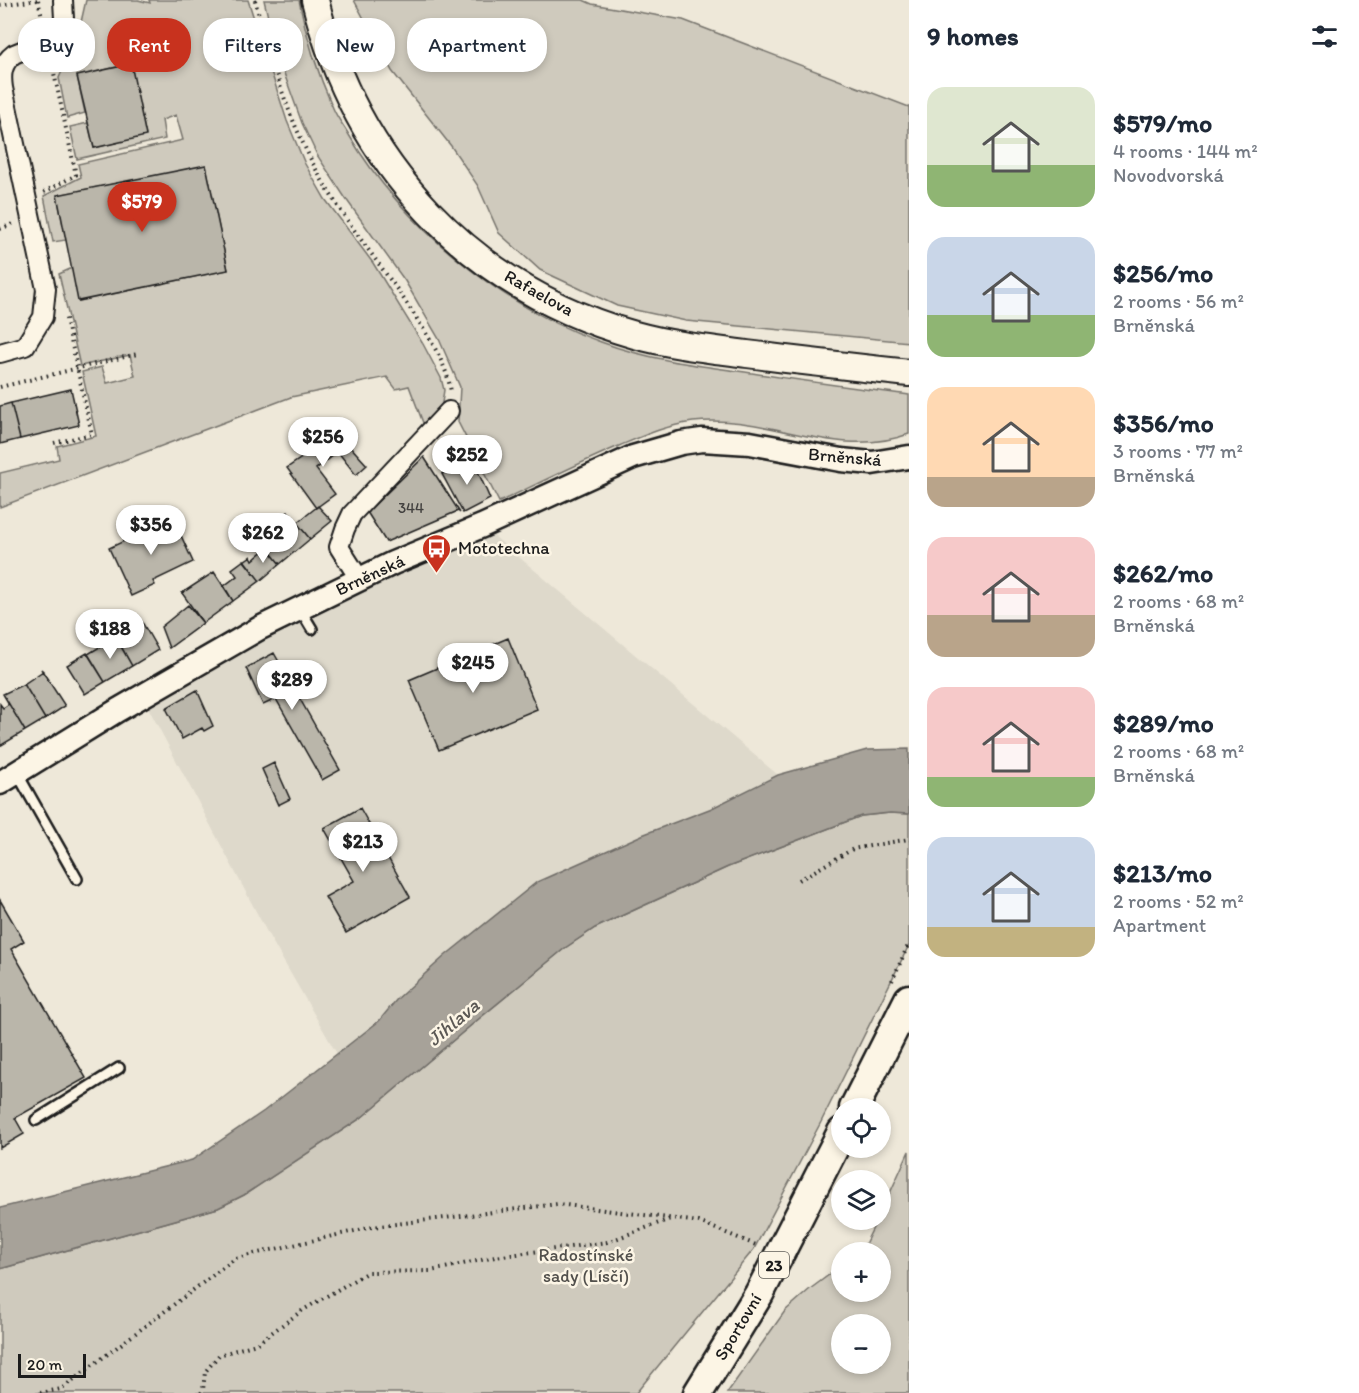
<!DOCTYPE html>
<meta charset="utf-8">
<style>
:root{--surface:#fff;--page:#f2f2f3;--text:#1f2937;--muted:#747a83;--accent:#c8321e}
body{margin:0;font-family:Itim,sans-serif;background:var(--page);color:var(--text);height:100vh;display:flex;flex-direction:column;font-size:22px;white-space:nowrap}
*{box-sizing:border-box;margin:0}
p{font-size:20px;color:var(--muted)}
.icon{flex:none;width:33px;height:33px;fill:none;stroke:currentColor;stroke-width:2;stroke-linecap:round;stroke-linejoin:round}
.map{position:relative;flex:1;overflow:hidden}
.details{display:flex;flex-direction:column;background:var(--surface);width:450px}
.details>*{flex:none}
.top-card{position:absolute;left:18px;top:18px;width:570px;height:54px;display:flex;gap:12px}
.controls{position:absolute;left:831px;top:1098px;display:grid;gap:12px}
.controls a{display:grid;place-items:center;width:60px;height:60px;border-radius:50%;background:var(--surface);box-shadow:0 3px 9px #0003;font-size:30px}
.scale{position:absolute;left:18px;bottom:15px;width:68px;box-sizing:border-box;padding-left:6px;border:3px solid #1c1c1c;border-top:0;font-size:16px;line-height:21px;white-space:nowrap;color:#1c1c1c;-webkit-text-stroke:4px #fcf5e5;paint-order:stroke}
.price{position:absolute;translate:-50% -51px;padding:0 14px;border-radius:21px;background:#fff;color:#222;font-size:20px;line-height:39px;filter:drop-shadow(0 2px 3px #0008)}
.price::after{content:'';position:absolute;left:50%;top:36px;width:18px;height:14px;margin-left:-9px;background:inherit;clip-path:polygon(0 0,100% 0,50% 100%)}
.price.active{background:var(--accent);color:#fff}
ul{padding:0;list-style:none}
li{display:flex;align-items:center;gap:18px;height:150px;padding:0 18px}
li span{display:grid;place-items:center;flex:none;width:168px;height:120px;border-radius:18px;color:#555}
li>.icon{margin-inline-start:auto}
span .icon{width:72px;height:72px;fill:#fffc;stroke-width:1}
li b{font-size:26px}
h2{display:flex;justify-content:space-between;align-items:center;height:72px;padding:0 18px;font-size:26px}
.pill{padding:0 21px;border-radius:24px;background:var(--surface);box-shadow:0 3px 9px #0003;font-size:21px;line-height:54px}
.pill.active{background:var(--accent);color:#fff}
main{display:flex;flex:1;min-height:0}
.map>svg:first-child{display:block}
</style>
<main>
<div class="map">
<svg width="909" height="1393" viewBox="0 0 909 1393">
<rect width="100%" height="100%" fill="#eee8d9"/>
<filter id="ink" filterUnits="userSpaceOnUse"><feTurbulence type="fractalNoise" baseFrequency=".0167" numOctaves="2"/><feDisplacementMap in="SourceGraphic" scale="12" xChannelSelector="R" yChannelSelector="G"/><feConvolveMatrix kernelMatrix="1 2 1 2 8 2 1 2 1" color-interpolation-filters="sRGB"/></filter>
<g filter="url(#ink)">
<path fill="#ded9cb" d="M 482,526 L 778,775 L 712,808 L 642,835 L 397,999 L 379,1021 L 337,1054 L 268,934 L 142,696 Z"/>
<path fill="#cfcabd" stroke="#76736c" stroke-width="1.5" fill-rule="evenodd" d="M 86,0 L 138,0 L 150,3 L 149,0 L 248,0 L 287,121 L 305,164 L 325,199 L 373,263 L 423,344 L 441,378 L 444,390 L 441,409 L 425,428 L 409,386 L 396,389 L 387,377 L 291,397 L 0,507 L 0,473 L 59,459 L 57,446 L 96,436 L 82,372 L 102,367 L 107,383 L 135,376 L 130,355 L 80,366 L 59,274 L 72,268 L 79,301 L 228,270 L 206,166 L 57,195 L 66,240 L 53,242 L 44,196 L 81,177 L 78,164 L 183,140 L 176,115 L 162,120 L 165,139 L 77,159 L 70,127 L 88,123 L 94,148 L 146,135 L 130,64 L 77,76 L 85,113 L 67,118 L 59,78 L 79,31 Z
M 264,0 L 299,0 C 306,36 318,74 333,108 C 337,118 344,126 349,135 C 403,226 501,307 601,342 C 649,360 701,366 752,373 C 804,381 857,388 909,395 L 909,434 C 834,461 768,413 693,422 C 667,425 643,436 619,446 C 579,463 539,483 499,502 L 458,422 L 460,387 L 439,339 L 405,281 L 346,199 L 317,155 L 302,123 L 276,51 Z
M 354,0 L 583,0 L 592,4 L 683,20 L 909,107 L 909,342 L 686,321 L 617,306 L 540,270 L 499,233 L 478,186 L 451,146 L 392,71 Z
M 890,813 L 909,814 L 909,945 L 821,1122 L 754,1249 L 636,1393 L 0,1393 L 0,1269 L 218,1208 L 244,1195 L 361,1118 L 475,1022 L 565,948 L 595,928 L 728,867 L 861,816 Z
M 909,1151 L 909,1393 L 727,1393 L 785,1311 L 810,1289 L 841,1266 L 842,1292 L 880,1292 L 880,1252 L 861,1252 L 877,1220 L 880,1220 L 881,1213 ZM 842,1324 L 880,1324 L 880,1364 L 842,1364 Z"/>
<path fill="#a7a299" stroke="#6f6c67" stroke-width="1.5" d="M 909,749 L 909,814 L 890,813 L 861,816 L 728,867 L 595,928 L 565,948 L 475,1022 L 361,1118 L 244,1195 L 218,1208 L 0,1269 L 0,1208 L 192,1160 L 264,1111 L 379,1021 L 397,999 L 446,955 L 537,882 L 642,835 L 712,808 L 778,775 L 867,750 Z"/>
<path fill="#bab6aa" stroke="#1c1c1c" stroke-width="1.5" d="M 131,64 L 146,136 L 94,148 L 77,76 Z
M 206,165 L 228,270 L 78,301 L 57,195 Z
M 71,389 L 79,425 L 20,439 L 11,403 Z
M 11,403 L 20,439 L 0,444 L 0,406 Z
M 338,433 L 367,465 L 356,475 L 338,452 L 316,469 L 335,494 L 316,508 L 287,468 Z
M 424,457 L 460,513 L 458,511 L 386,542 L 367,512 Z
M 472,458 L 490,499 L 463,513 L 442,474 Z
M 318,506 L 332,521 L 310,539 L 297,523 Z
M 288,512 L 310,539 L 280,564 L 259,538 Z
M 173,518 L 193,562 L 153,581 L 155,585 L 131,596 L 109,548 Z
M 267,548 L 280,564 L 260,581 L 244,561 L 251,556 L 253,560 Z
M 244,560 L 260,581 L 233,601 L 224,586 L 237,576 L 232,569 Z
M 214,572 L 233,601 L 203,623 L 182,593 Z
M 188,605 L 203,623 L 169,648 L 161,627 Z
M 142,622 L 158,650 L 132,666 L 111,629 L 120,624 L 125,633 Z
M 116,637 L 132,666 L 105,682 L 88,654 Z
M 508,638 L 537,709 L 439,750 L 409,680 Z
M 87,653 L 105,682 L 85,694 L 67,665 Z
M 274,653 L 340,770 L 322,780 L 276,699 L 263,705 L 246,668 Z
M 41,669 L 65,706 L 45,719 L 24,684 L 43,671 Z
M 24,684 L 45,719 L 25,731 L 3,694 Z
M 197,690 L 213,726 L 204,731 L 202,728 L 182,739 L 166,708 Z
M 0,704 L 3,708 L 9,704 L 25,731 L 0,746 Z
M 274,763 L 290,799 L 278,805 L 262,769 Z
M 360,808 L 410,897 L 346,933 L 325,897 L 354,881 L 324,828 Z
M 0,900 L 24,941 L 11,949 L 86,1078 L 15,1118 L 24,1134 L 0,1148 Z"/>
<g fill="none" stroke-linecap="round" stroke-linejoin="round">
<defs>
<path id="service" d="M 300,609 L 312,629
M 17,773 L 77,879
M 36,1120 L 119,1068"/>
<path id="minor" d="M 0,353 L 25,346 L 43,317 L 46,289 L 3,88 C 1,74 2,63 14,54 L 58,36 L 64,19 L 63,0
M 360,580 L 339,547 L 345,529 L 352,514 L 449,411"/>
<path id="tertiary" d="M 0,783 L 118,710 L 260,628 L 393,563 L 482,526 L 633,457 L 681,443 L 702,440 L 750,443 L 841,460 L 872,463 L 909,457"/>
<path id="secondary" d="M 315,0 C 355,164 471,289 635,335 C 671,345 709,349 747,354 C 801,361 855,367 909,373"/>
<path id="primary" d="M 854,1108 L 909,999
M 698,1393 L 759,1294 L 842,1132"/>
</defs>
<use href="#service" stroke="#1c1c1c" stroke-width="14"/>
<use href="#minor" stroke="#1c1c1c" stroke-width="22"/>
<use href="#tertiary" stroke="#1c1c1c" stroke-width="27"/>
<use href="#secondary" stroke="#1c1c1c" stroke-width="30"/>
<use href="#primary" stroke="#1c1c1c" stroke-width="33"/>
<path stroke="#1c1c1c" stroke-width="4" stroke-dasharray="1.5 4.5" stroke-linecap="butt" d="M 38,0 L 42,17
M 255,0 C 272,66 291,128 326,187 C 354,234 390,276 419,322 C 433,344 447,366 451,392
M 0,5 L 38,0
M 44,192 L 76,175 L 51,59
M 0,229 L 11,225 L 13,223
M 0,387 L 137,354
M 54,443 L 92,434 L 65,314
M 799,880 L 853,849 L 909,839
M 892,981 L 909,943
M 40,1393 L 61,1389 L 236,1258 L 372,1227 L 558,1204 L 699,1222 L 756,1245
M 201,1393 L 203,1390 L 205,1372 L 219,1355 L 256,1344 L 303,1310 L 368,1272 L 431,1271 L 495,1257 L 607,1242 L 673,1218"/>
<use href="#service" stroke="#fcf5e5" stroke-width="9"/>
<use href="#minor" stroke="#fcf5e5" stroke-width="18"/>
<use href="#tertiary" stroke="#fcf5e5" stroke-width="22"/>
<use href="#secondary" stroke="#fcf5e5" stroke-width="26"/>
<use href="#primary" stroke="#fcf5e5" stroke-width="28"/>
</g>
</g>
<defs>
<symbol id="bus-pin" viewBox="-11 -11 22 30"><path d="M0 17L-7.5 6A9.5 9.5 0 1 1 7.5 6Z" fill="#c8321e" stroke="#fcf5e5"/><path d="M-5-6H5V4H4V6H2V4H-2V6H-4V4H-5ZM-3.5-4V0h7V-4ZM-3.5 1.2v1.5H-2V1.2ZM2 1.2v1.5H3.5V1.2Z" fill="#fff"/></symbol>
</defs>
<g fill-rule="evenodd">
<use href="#bus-pin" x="420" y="532" width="33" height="45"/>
</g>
<g text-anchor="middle" stroke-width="5" stroke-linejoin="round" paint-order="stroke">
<g font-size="15" fill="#444240">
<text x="411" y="513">344</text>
</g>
<rect fill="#fcf5e5" stroke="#5f5d58" stroke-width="1.5" x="759" y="1252" width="30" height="26" rx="4.5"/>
<g font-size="16" font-weight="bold" fill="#1c1c1c">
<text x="774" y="1271">23</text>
</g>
<g font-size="18" fill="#1c1c1c" stroke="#fcf5e5">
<text transform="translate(539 293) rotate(29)" y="6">Rafaelova</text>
<text transform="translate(845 457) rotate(5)" y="6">Brněnská</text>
<text transform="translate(370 575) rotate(-25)" y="6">Brněnská</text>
<text transform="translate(738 1327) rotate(-59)" y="6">Sportovní</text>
</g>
<g font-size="18" fill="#1c1c1c" stroke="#fcf5e5" text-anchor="start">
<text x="458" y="554">Mototechna</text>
</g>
<g font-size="18" fill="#52504c" stroke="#fcf5e5">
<text x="586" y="1261">Radostínské<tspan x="586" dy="21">sady (Lísčí)</tspan></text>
</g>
<g font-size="20" font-style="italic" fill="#5b5854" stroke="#fcf5e5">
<text transform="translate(453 1022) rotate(-40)" y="7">Jihlava</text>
</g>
</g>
</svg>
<div class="controls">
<a><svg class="icon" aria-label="locate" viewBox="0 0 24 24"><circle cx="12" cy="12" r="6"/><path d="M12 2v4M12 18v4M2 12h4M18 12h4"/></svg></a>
<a><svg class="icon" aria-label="layers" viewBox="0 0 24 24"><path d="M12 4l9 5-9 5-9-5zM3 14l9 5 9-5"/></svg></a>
<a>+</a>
<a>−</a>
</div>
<div class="scale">20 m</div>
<b class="price active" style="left:142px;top:233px">$579</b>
<b class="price" style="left:323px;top:468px">$256</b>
<b class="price" style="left:467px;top:486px">$252</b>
<b class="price" style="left:151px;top:556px">$356</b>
<b class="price" style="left:263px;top:564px">$262</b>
<b class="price" style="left:110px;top:660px">$188</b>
<b class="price" style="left:473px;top:694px">$245</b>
<b class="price" style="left:292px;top:711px">$289</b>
<b class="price" style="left:363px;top:873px">$213</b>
<div class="top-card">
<a class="pill">Buy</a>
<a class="pill active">Rent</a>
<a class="pill">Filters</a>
<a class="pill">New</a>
<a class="pill">Apartment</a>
</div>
</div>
<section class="details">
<h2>9 homes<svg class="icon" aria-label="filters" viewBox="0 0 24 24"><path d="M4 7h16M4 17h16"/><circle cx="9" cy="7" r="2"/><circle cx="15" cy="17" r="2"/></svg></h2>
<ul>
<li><span style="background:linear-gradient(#dfe7d0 65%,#8fb573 0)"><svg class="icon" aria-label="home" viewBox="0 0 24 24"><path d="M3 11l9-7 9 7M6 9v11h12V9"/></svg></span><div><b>$579/mo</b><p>4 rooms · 144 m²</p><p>Novodvorská</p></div></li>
<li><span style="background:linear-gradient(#c9d6e8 65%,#8fb573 0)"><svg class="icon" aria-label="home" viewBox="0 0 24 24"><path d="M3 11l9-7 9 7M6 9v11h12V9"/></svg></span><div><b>$256/mo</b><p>2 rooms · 56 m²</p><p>Brněnská</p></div></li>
<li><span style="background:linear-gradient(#ffd9b3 75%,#b9a48a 0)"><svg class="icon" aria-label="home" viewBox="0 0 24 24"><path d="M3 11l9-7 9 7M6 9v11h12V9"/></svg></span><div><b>$356/mo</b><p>3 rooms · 77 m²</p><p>Brněnská</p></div></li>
<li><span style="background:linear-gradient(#f6c9c9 65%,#b9a48a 0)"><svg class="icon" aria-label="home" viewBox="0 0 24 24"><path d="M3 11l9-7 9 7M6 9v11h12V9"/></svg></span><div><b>$262/mo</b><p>2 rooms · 68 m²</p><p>Brněnská</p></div></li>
<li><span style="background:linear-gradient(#f6c9c9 75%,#8fb573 0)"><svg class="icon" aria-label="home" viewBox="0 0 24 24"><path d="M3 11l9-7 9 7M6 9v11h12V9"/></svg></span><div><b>$289/mo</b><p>2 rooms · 68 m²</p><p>Brněnská</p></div></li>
<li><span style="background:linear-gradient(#c9d6e8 75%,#c2b280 0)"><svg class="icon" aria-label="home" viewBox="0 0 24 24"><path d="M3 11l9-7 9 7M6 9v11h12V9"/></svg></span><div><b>$213/mo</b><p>2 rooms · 52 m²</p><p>Apartment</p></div></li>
</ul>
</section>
</main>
